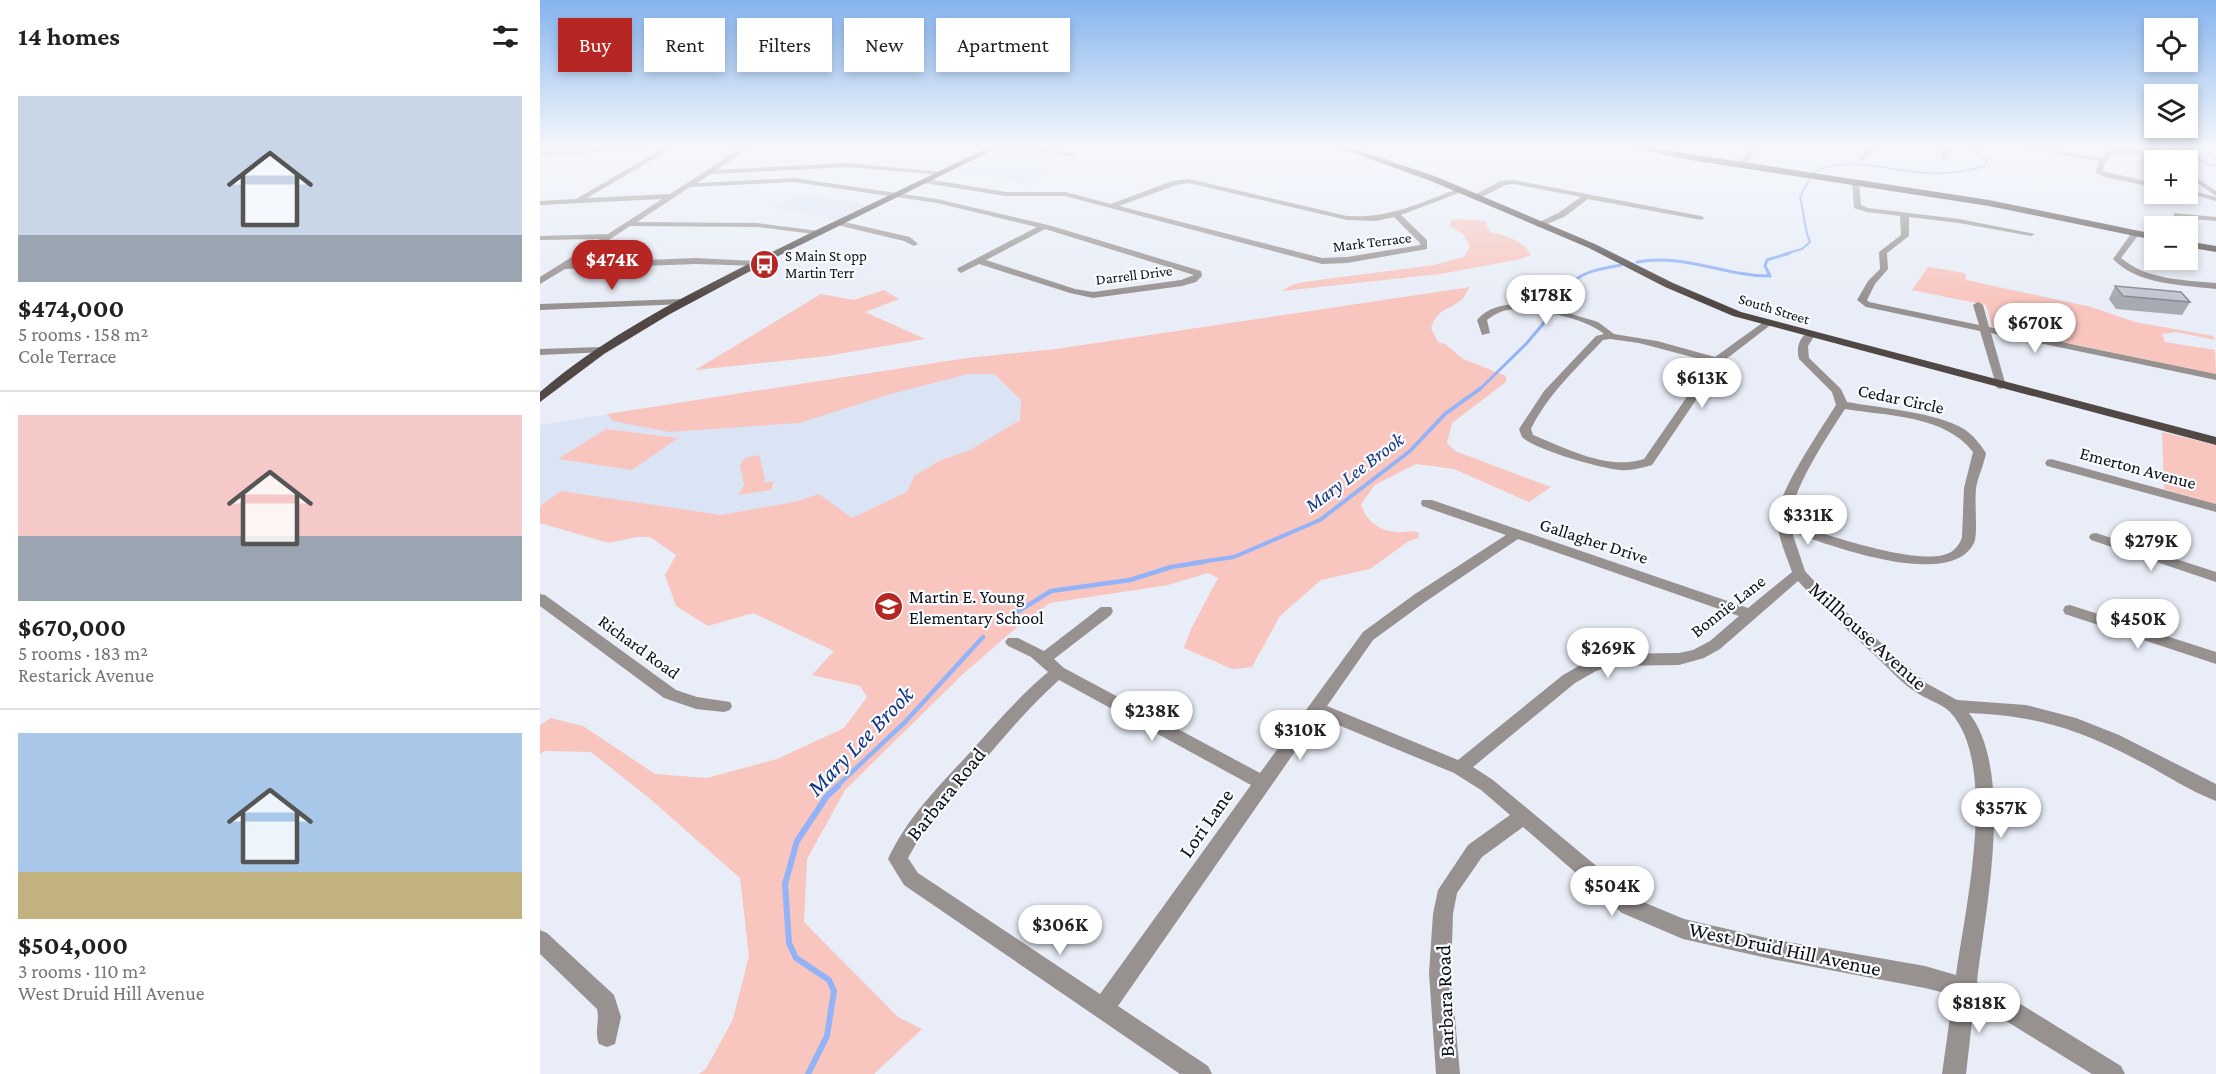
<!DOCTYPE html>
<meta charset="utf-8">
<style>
:root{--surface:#fff;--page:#f2f2f2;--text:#202124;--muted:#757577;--line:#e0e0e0;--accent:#b62723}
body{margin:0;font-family:"Crimson Pro",serif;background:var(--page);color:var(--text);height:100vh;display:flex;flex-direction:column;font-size:22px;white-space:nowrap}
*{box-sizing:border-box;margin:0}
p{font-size:20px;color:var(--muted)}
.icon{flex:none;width:33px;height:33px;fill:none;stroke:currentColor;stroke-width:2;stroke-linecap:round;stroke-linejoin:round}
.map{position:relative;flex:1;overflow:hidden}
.drawer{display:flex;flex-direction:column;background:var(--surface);width:540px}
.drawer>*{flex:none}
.banner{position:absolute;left:18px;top:18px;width:570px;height:54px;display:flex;gap:12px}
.controls{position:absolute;left:1604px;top:18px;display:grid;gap:12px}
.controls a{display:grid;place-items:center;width:54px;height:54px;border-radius:0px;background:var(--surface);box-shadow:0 3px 9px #0003;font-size:30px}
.price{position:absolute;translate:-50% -51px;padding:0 14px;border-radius:21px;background:#fff;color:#222;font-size:20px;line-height:39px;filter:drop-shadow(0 2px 3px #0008)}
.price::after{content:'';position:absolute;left:50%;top:36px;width:18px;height:14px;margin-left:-9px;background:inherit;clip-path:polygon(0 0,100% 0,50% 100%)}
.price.current{background:var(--accent);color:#fff}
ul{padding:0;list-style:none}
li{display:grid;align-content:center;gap:12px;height:318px;padding:0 18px}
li+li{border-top:2px solid var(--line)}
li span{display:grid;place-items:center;height:186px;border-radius:0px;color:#555}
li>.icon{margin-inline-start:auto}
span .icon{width:108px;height:108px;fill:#fffc;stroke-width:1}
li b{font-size:26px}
h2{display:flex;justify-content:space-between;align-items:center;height:72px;padding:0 18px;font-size:26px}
.chip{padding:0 21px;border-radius:0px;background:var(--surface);box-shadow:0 3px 9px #0003;font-size:21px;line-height:54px}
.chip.current{background:var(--accent);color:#fff}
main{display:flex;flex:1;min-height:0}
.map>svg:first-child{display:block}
</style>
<main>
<section class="drawer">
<h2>14 homes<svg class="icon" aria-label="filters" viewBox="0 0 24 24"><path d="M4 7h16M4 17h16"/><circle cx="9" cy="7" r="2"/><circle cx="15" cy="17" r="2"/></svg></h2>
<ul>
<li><span style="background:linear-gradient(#c9d6e8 75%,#9aa5b1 0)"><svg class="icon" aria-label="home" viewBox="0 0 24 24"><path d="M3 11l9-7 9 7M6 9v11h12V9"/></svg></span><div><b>$474,000</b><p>5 rooms · 158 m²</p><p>Cole Terrace</p></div></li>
<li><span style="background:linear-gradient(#f6c9c9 65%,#9aa5b1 0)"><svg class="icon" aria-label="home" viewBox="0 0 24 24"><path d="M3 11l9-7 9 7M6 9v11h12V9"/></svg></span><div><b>$670,000</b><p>5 rooms · 183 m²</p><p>Restarick Avenue</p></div></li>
<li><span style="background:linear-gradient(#a9c7e8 75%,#c2b280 0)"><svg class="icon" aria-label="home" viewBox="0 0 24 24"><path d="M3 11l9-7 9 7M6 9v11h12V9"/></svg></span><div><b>$504,000</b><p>3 rooms · 110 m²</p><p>West Druid Hill Avenue</p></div></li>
</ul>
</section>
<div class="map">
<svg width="1676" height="1074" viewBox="0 0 1676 1074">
<rect width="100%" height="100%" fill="#e8edf7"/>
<path fill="#dbe4f5" d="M 462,148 L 508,155 L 488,166 L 507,171 L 488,185 L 470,179 L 418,171 Z
M 261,194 L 330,204 L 298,220 L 231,207 Z
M 427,358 L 631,439 L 373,692 L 91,518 L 0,505 L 0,425 Z"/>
<path fill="#f8c6bf" d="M 920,219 L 945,221 L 950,232 C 965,235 984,241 991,255 L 981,259 L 900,274 L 742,291 L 752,285 L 764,282 L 894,265 L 924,257 L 930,247 L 923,234 L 910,226 L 911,221 Z
M 1388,267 L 1425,273 L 1426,280 L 1551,307 L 1595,322 L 1673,336 L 1675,340 L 1637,332 L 1622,334 L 1625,342 L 1675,350 L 1676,374 L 1452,327 L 1446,305 L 1372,290 Z
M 930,287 C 927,291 925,296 922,299 C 908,312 899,306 891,328 L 898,342 L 905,344 L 923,359 L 966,376 L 966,382 L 912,423 L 907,443 L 915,451 L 1011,487 L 989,502 L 914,469 L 876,464 L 835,485 L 821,504 C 825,520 839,531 856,532 C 865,533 870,529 879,533 L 878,538 L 869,541 L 830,569 L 781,580 L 740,616 L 712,667 L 692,669 L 644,648 L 651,629 L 678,578 L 668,573 L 628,585 L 510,603 L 484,621 L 423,674 L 305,790 L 267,859 L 264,922 L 358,1017 L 382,1029 L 334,1074 L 159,1074 L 166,1069 L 193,1019 L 209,956 L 200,878 L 109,798 L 51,752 L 5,751 L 0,754 L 0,725 L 11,718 L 43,726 L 115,774 L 167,778 L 237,759 L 304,728 L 327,697 L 320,686 L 272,675 L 294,651 L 213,613 L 168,626 L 136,606 L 125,575 L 136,555 L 110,537 L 96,537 L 69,543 L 0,523 L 0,506 L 21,491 L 181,515 L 254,502 L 279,494 L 312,518 L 367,492 L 374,476 L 401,460 L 430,450 L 480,420 L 481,400 L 454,374 L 428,374 L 351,394 L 259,423 L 129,432 L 73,421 L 67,414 L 427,358 L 516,349 Z
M 344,290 L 359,299 L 325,312 L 385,339 L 287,356 L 155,370 L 281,294 L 314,300 Z
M 66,429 L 138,438 L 92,470 L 18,459 Z
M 1622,432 L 1676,445 L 1676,504 L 1624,489 Z
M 219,455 L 225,479 L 223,483 L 234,481 L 231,490 L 198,495 L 204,485 L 200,465 L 205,458 Z"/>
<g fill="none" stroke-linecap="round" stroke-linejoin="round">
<path stroke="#92b3f8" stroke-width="2" d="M 1633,148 C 1649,154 1660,162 1676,166
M 1272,174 C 1299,154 1353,171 1385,173 C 1406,174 1426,172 1445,166 L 1447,161 L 1432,148
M 1245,254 L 1262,249 L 1270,242 C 1264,229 1264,211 1260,197 L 1269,180"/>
<path stroke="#92b3f8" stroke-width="3" d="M 1097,262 C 1146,253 1183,276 1230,276 L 1225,266 L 1227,260 L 1250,253
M 1016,307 C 1030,274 1048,271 1081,265
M 939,390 L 986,344 L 1009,317"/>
<path stroke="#92b3f8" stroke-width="4" d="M 653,563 L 694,557 L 780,520 L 870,451 L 905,414 L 941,388"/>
<path stroke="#92b3f8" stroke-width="4.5" d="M 461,622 L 511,591 L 590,580 L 631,567 L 663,562
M 296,787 L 365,722 L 443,637"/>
<path stroke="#92b3f8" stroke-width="6" d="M 268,1074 L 287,1036 L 294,991 L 289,980 L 256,958 L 249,943 L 245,884 L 257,841 L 287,796 L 298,786"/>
<path fill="#979190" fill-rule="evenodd" d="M 72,148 L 117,148 L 0,156 L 0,152 Z
M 124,148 L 132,148 L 47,198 L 130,194 L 201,148 L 209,148 L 177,170 L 308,163 L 400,172 L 402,173 L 402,175 L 308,167 L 171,174 L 157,183 L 254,178 L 397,199 L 512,226 L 661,271 L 662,276 L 656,282 L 642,286 L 553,298 L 530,293 L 439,264 L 421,273 L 417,270 L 418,268 L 497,227 L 397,203 L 254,182 L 150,187 L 97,222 L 217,223 L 279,231 L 283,233 L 282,235 L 217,227 L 90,226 L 34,263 L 155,258 L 216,261 L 220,264 L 219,266 L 155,264 L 25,269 L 0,284 L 0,277 L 60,239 L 0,240 L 0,236 L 68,234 L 122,199 L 0,205 L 0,201 L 36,199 ZM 505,229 L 654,275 L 641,280 L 553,292 L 535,289 L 446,260 Z
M 476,148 L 499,148 L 536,154 L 533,156 Z
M 1211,148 L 1218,148 L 1202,167 L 1198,167 L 1198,165 Z
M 1329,148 L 1336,148 L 1323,161 L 1319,161 L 1319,159 Z
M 1404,148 L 1410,148 L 1407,157 L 1404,159 L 1401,157 Z
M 1482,148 L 1499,148 L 1561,158 L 1572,149 L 1612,148 L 1631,160 L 1624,160 L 1613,154 L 1574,153 L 1566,161 L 1562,171 L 1614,183 L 1614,187 L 1564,177 L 1555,172 L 1559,161 Z
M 1647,171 L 1676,191 L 1676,196 L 1647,176 Z
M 387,179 L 466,192 L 525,192 L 571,204 L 632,181 L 649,179 L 807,216 C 847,219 881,203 917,189 L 924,191 L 861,215 L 887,240 L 887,249 L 807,263 L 782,264 L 525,196 L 466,196 L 384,183 L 383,181 ZM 649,183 L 807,220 L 836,221 L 854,217 L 880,243 L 880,245 L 807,257 L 782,258 L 579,206 L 636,185 Z
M 974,180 L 1161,216 L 1165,218 L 1161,220 L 1048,199 L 1024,217 L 1000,227 L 997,227 L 997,223 L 1018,213 L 1041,197 L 974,184 L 965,185 L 938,199 L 931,197 L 960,181 Z
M 1312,181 L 1319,183 L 1321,205 L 1328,208 L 1419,219 L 1495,234 L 1491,236 L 1419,223 L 1369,217 L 1369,236 L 1347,253 L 1348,269 L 1335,284 L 1327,300 L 1329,302 L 1439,325 L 1433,305 L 1438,302 L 1443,305 L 1449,327 L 1676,374 L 1676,380 L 1451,333 L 1466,386 L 1461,389 L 1457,388 L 1440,331 L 1326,307 L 1317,300 L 1328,281 L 1340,269 L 1339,252 L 1361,235 L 1360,216 L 1327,212 L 1314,208 Z
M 1647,189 L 1676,197 L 1676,201 L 1647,193 Z
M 1634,213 L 1676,217 L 1676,221 L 1641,218 L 1637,222 L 1633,220 Z
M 300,221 L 370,237 L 378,244 L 374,246 L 364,241 L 297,225 L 296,223 Z
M 1593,231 L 1600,233 L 1581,258 C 1607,280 1644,280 1676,283 L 1676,289 C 1643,285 1597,285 1573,259 Z
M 142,299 L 145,300 L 145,304 L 0,310 L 0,304 Z
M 980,304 L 1028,313 L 1058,322 L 1074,334 L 1117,341 L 1175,357 L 1225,321 L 1233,323 L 1181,363 L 1112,465 C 1101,468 1091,471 1080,470 C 1060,468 996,450 982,437 L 979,429 L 1004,391 L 1056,336 L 1064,334 C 1047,318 986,305 963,311 C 957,313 952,316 947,320 L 950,333 L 942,335 L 937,320 C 948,307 964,304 980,304 ZM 1070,339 L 1099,343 L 1171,362 L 1104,459 C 1067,471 1026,448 993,435 L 991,429 C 1008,394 1037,368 1063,340 Z
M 1270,332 L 1275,335 L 1268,346 L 1269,358 L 1301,389 L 1307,402 C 1339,408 1396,412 1424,429 C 1433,435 1440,444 1446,453 C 1444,465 1438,476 1436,488 C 1435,501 1436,513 1436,525 C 1436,531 1436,538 1434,543 C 1410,591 1289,545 1252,532 L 1265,571 L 1284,592 L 1386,683 L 1417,700 L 1486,705 L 1536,718 L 1579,735 L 1676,784 L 1676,801 C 1652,792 1629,777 1607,765 C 1543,731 1502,716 1429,713 C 1475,772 1445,911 1437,982 L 1474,1000 L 1581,1066 L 1585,1074 L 1552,1074 L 1458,1016 L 1434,1004 L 1426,1074 L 1402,1074 L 1413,995 L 1385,988 L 1231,959 L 1143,939 L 1082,913 L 983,827 L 942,857 L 917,893 L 913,914 L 911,973 L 920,1074 L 896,1074 L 889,973 L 893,914 L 898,890 L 928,845 L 970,815 L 941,790 L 914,773 L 779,717 L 578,1006 L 668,1066 L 672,1074 L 640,1074 L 364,885 L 348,859 C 366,820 395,790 424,759 C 451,729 477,698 508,672 L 491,657 L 468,646 L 465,642 L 468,638 L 478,638 L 504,651 L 561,607 L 571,607 L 573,611 L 571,615 L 514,659 L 524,668 L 720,773 L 823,632 L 875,594 L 966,535 L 882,506 L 881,503 L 882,500 L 892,500 L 1208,608 L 1252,572 C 1246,554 1237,536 1237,517 C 1239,490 1281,429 1296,405 L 1292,392 L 1259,359 C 1256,348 1259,336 1270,332 ZM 1305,409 C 1347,416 1405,415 1433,452 L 1424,488 L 1422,537 C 1421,542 1416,549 1411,552 C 1383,569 1282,533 1251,523 C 1248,494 1289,434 1305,409 ZM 978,539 L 1199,616 L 1170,641 L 1153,650 L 1139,653 L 1070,654 L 1044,663 L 1023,675 L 918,760 L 787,706 L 833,640 L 885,602 ZM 1258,581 C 1281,606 1306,628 1330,651 C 1345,664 1358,680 1374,691 C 1385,699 1401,703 1410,712 C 1459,764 1425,909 1416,975 L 1385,966 L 1231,939 L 1144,919 L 1096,899 L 953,780 L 933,767 L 1035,683 L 1056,671 L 1071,666 L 1139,665 L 1164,658 L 1180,649 ZM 519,680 L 711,785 L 560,994 L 378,873 L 368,858 C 385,825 411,798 435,771 C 462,739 488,708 519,680 Z
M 62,347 L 67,350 L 66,352 L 0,355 L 0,349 Z
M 1511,459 L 1676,504 L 1676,512 L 1507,466 L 1505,463 L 1507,460 Z
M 1556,533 L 1676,572 L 1676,582 L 1551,540 L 1549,537 L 1551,534 Z
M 0,594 L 5,595 L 136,690 L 157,697 L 190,702 L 192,706 L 190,710 L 184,712 L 156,709 L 124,698 L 0,606 Z
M 1530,605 L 1676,652 L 1676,664 L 1525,614 L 1523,610 L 1525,606 Z
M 0,930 L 7,933 L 74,995 L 81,1017 L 75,1044 L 67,1047 L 59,1044 C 54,1032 60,1021 57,1009 L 0,954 Z"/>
<path fill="#514846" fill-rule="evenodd" d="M 447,148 L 457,148 L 244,253 L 130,314 L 64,354 L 0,402 L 0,392 C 56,344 120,309 185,276 C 271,231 360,191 447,148 Z
M 800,148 L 812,148 L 897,177 L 1055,244 L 1133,283 L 1201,312 L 1676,437 L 1676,445 L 1193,316 L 1125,287 L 1049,248 L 891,181 Z
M 1095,148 L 1111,148 L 1449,200 L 1614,234 L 1614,240 L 1449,206 L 1150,160 Z
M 1647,241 L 1676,246 L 1676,252 L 1647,247 Z"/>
<path stroke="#83868d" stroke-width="2" stroke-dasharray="5 2" stroke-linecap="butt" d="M 1663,148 L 1676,158"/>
</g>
<path fill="#a6aab3" d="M 1575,286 L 1650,302 L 1642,315 L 1576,309 L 1569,299 Z"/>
<path fill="#c1c6d0" stroke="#878b92" stroke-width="1.5" d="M 1575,286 L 1641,292 L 1650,302 L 1583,296 Z"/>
<linearGradient id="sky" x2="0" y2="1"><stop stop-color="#85b4ee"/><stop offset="0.49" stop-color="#f5f7fb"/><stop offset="1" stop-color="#f5f7fb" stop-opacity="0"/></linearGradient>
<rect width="1676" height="299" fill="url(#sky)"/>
<defs>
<symbol id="bus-disc" viewBox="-11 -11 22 22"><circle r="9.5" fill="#b62723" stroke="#f8fbff"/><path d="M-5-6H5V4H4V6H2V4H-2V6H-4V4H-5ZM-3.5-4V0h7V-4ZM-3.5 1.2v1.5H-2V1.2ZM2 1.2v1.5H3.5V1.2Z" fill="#fff"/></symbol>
<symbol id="school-disc" viewBox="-11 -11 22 22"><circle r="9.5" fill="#b62723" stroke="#f8fbff"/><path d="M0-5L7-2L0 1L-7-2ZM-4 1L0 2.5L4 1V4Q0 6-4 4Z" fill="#fff"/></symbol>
</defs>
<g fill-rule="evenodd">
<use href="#bus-disc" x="208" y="248" width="33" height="33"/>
<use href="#school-disc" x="332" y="590" width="33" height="33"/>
</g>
<g text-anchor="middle" stroke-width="4.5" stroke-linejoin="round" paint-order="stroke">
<g font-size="15" fill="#0d0e11" stroke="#f8fbff">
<text transform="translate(832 242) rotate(-7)" y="5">Mark Terrace</text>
<text transform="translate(594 275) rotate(-7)" y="5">Darrell Drive</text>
<text transform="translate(1234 309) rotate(17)" y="5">South Street</text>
</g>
<g font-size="15" fill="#0d0e11" stroke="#f8fbff" text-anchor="start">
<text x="245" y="261">S Main St opp<tspan x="245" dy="17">Martin Terr</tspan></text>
</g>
<g font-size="18" fill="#0d0e11" stroke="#f8fbff">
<text transform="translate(1361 399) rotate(12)" y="6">Cedar Circle</text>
<text transform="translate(1598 468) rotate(15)" y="6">Emerton Avenue</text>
<text transform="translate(1054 541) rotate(18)" y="6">Gallagher Drive</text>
<text transform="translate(1188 606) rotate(-38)" y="6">Bonnie Lane</text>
<text transform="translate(99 647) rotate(36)" y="6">Richard Road</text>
</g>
<g font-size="18" fill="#0d0e11" stroke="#f8fbff" text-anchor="start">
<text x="369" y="603">Martin E. Young<tspan x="369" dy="21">Elementary School</tspan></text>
</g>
<g font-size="20" font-style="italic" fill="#153280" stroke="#f8fbff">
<text transform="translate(814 472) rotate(-37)" y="7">Mary Lee Brook</text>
</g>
<g font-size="21" fill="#0d0e11" stroke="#f8fbff">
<text transform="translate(1328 636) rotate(42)" y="7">Millhouse Avenue</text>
<text transform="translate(406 794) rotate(-51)" y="7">Barbara Road</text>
<text transform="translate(666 823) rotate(-55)" y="7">Lori Lane</text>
<text transform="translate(1245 949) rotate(12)" y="7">West Druid Hill Avenue</text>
<text transform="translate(905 1001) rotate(-92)" y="7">Barbara Road</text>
</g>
<g font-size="24" font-style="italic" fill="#153280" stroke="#f8fbff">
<text transform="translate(320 741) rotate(-46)" y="8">Mary Lee Brook</text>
</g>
</g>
</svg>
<div class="controls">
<a><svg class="icon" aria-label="locate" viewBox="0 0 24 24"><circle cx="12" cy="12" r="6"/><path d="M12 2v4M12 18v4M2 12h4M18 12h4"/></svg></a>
<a><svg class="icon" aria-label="layers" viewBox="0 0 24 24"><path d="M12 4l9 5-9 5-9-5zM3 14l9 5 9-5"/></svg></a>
<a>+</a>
<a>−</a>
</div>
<b class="price current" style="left:72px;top:291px">$474K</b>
<b class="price" style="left:1006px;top:326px">$178K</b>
<b class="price" style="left:1495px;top:354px">$670K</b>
<b class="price" style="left:1162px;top:409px">$613K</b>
<b class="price" style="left:1268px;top:546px">$331K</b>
<b class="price" style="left:1611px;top:572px">$279K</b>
<b class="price" style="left:1598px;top:650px">$450K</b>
<b class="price" style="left:1068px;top:679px">$269K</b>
<b class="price" style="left:612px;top:742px">$238K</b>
<b class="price" style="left:760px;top:761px">$310K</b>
<b class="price" style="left:1461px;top:839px">$357K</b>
<b class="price" style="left:1072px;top:917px">$504K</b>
<b class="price" style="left:520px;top:956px">$306K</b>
<b class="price" style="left:1439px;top:1034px">$818K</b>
<div class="banner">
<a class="chip current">Buy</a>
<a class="chip">Rent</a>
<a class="chip">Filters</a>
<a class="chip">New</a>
<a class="chip">Apartment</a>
</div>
</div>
</main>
